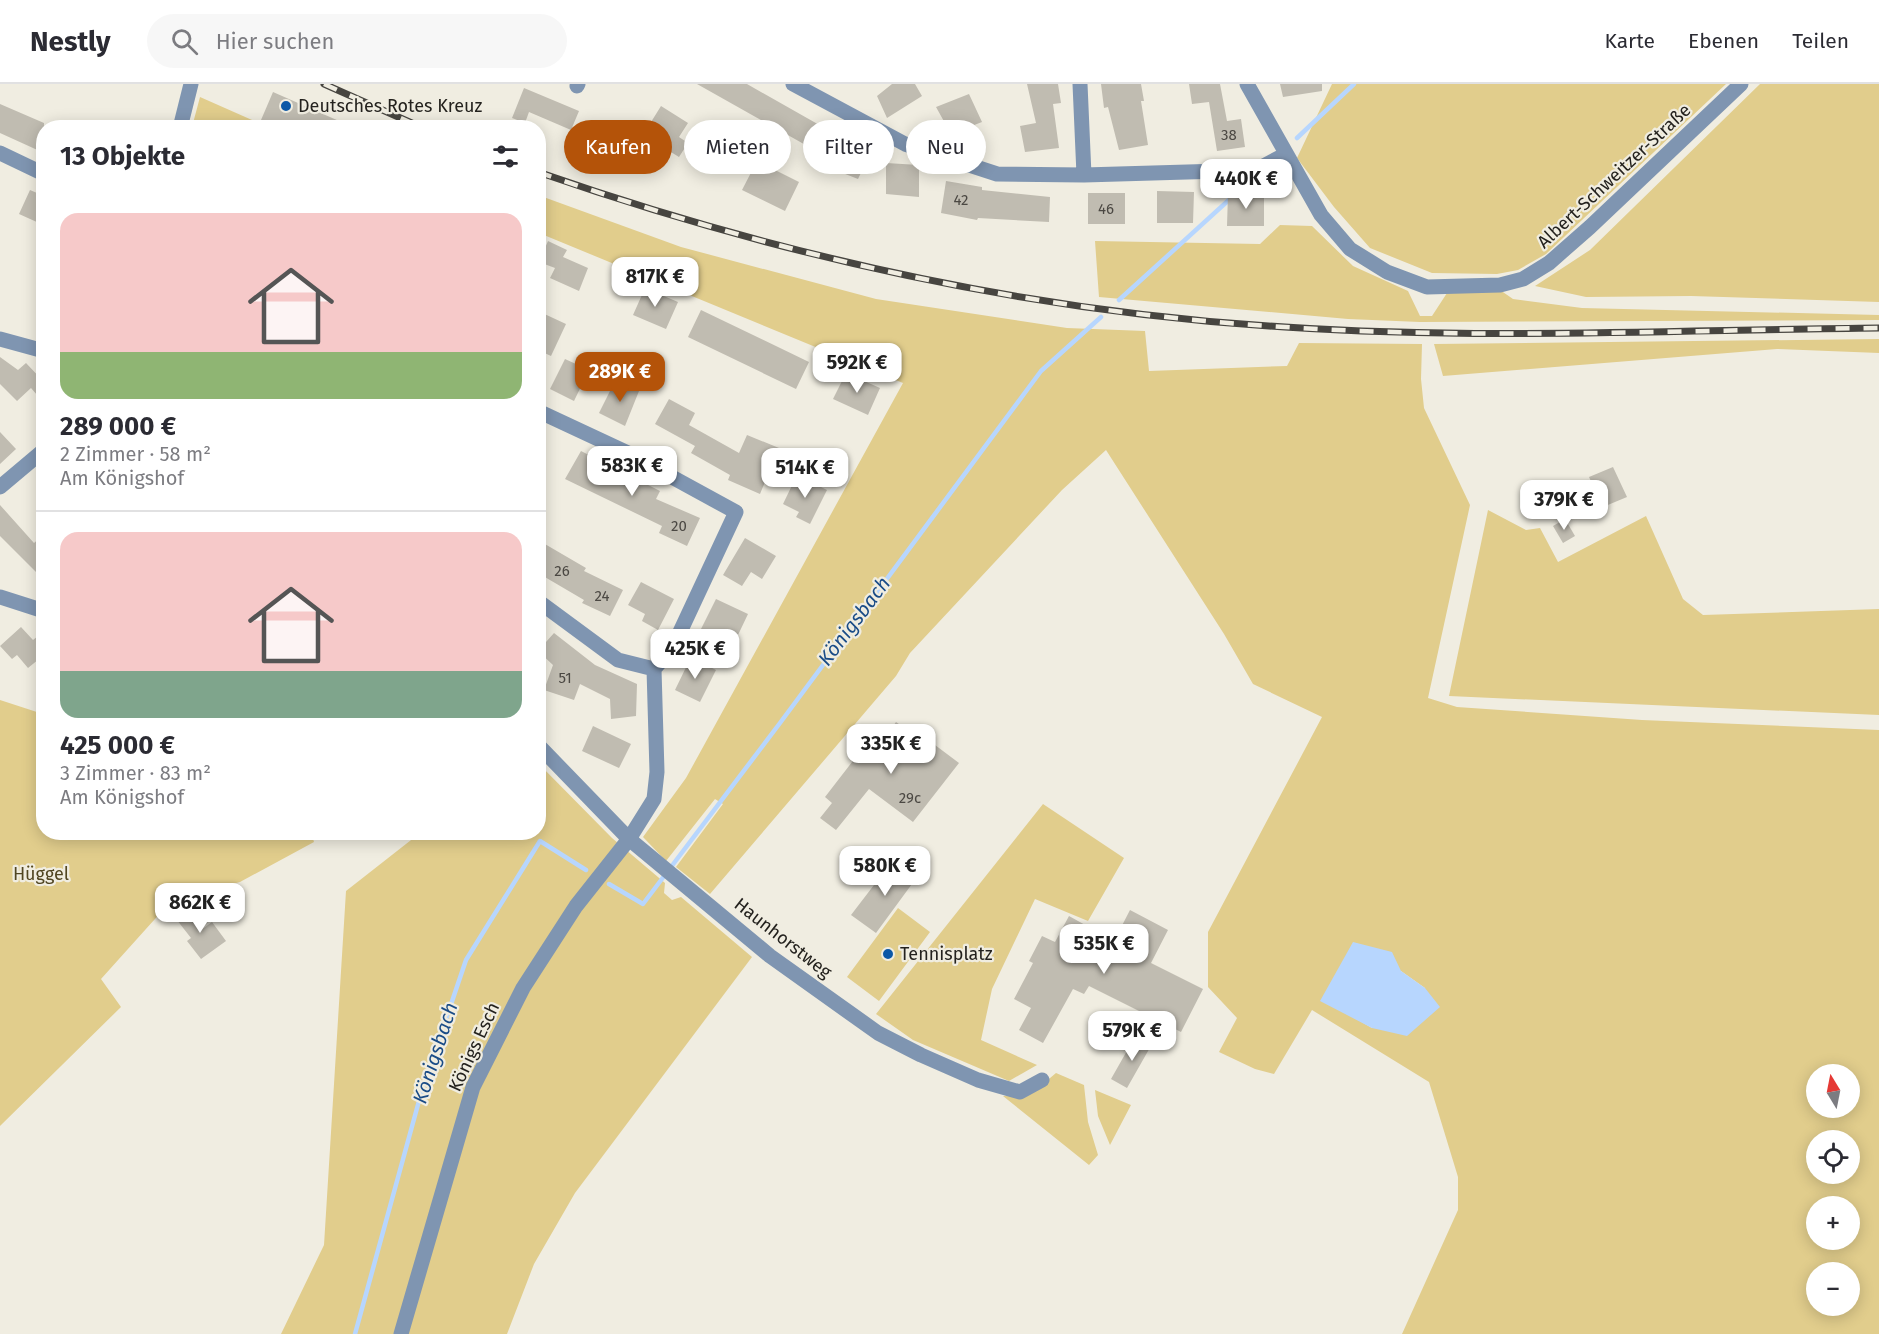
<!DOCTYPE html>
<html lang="de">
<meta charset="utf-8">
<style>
:root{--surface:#fff;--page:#f7f7f7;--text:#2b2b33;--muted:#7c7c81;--line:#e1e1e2;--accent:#b45309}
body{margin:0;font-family:"Fira Sans",sans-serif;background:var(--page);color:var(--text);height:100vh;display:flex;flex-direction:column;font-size:22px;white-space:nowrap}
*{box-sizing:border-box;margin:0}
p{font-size:20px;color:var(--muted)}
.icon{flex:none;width:33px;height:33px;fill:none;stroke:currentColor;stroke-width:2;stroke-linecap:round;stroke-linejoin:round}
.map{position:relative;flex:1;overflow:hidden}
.panel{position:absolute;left:36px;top:36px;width:510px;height:720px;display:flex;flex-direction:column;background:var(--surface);border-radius:24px;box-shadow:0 3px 15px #0003}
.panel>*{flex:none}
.hud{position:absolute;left:564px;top:36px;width:570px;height:54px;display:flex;gap:12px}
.needle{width:39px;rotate:350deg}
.buttons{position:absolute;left:1806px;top:980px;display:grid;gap:12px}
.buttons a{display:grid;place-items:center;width:54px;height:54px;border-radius:50%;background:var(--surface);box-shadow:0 3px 15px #0003;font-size:30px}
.price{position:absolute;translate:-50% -51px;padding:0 14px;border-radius:12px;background:#fff;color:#222;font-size:20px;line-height:39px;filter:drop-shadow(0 2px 3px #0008)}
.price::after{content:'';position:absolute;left:50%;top:36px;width:18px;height:14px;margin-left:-9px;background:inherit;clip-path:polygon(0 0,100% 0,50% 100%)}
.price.on{background:var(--accent);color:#fff}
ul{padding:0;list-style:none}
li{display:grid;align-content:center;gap:12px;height:318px;padding:0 24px}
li+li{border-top:2px solid var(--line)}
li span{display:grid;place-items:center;height:186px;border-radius:18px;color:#555}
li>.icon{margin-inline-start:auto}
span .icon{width:108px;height:108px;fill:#fffc;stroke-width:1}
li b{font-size:26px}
h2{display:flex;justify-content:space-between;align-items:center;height:72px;padding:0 24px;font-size:26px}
.chip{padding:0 21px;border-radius:27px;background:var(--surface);box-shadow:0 3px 15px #0003;font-size:21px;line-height:54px}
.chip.on{background:var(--accent);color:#fff}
header{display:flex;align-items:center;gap:36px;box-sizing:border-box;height:84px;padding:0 30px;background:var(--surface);border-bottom:2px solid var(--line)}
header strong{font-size:28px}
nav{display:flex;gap:33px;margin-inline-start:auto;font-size:21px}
.search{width:420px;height:54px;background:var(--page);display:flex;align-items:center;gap:15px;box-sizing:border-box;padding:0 21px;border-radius:33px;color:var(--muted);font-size:22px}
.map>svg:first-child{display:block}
</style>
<header>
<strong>Nestly</strong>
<div class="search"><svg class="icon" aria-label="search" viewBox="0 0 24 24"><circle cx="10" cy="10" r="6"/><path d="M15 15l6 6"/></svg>Hier suchen</div>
<nav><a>Karte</a><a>Ebenen</a><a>Teilen</a></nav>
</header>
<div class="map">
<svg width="1879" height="1250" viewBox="0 0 1879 1250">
<rect width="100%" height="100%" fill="#f0ede1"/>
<path fill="#e1cd8c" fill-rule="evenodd" d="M 1332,0 L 1726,0 L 1546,170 L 1518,186 L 1497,190 L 1432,189 L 1370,164 L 1334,123 L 1297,74 Z
M 1760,0 L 1879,0 L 1879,218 L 1691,212 L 1586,213 L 1535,202 L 1590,166 Z
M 200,13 L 268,43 L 192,43 Z
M 538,111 L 681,163 L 876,215 L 1067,244 L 1145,247 L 1149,287 L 1287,282 L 1299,259 L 1422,260 L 1421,295 L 1424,324 L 1470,421 L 1428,614 L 1457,623 L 1642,636 L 1879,646 L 1879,1250 L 1402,1250 L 1458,1126 L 1458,1093 L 1429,998 L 1312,926 L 1274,990 L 1255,985 L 1219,968 L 1237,934 L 1208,903 L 1208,848 L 1322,633 L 1253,600 L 1224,550 L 1106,366 L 1062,406 L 910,569 L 896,592 L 710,810 L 676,783 L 723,720 L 715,715 L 666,777 L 643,753 L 686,694 L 903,299 L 539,149 ZM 1401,887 L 1425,904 L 1372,944 L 1358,936 ZM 1816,990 L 1850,990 L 1850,1023 L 1816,1023 ZM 1816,1056 L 1850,1056 L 1850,1089 L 1816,1089 ZM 1816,1122 L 1850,1122 L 1850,1155 L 1816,1155 ZM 1816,1188 L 1850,1188 L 1850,1221 L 1816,1221 Z
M 1280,141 L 1312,142 L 1353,182 L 1408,207 L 1420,232 L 1432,232 L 1447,209 L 1500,206 L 1513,215 L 1582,224 L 1879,231 L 1879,236 L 1420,238 L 1348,235 L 1099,213 L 1095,157 L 1260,160 Z
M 1879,255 L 1879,269 L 1777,265 L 1443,292 L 1434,260 Z
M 1488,426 L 1526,446 L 1540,444 L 1558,478 L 1646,432 L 1683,515 L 1703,531 L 1879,525 L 1879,631 L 1449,612 Z
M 0,616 L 43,630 L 44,748 L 311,748 L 314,758 L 240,798 L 172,816 L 101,895 L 121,923 L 0,1042 Z
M 539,680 L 612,754 L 665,799 L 664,809 L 672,816 L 681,813 L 752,873 L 575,1109 L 534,1180 L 507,1250 L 281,1250 L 324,1161 L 346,807 L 420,749 L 538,748 Z
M 1043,720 L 1124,774 L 1088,837 L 1035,815 L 992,905 L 981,956 L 1037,981 L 1009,997 L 913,956 L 876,930 Z
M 898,824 L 930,848 L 879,917 L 847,893 Z
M 1056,989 L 1084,1001 L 1088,1038 L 1098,1071 L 1089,1081 L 1003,1012 L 1031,1010 Z
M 1095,1006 L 1131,1021 L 1110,1061 L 1098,1032 Z"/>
<path fill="#b7d6fe" d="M 1353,858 L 1392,868 L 1401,887 L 1425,904 L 1440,923 L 1407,952 L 1372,944 L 1320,917 Z"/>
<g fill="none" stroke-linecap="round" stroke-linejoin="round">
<path stroke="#b7d6fe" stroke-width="4.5" d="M 1297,54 L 1354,0
M 1119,216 L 1242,104
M 609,800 L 643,820 L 780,639 L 1041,287 L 1101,233
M 355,1250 L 422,1006 L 466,876 L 540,757 L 586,786"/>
</g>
<path fill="#c0bcb1" d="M 697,0 L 747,0 L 844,55 L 846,52 L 872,66 L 858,95 L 830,84 L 834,77 Z
M 915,0 L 922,12 L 887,34 L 877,12 L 892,0 Z
M 1027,0 L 1058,0 L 1061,19 L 1053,20 L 1059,64 L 1025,68 L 1020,42 L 1036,39 Z
M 1101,0 L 1141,0 L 1144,17 L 1141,17 L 1148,61 L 1119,66 L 1108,23 L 1104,24 Z
M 1189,0 L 1220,0 L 1227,37 L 1241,35 L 1245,63 L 1217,67 L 1209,18 L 1192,20 Z
M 1280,0 L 1322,0 L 1322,7 L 1283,13 Z
M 524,4 L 579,27 L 571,46 L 529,28 L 525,39 L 512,34 Z
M 273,8 L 355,44 L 278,44 L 261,36 Z
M 969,10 L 982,38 L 951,50 L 936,23 Z
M 0,20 L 44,39 L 44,69 L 0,49 Z
M 661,22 L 688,39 L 679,53 L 688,59 L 679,73 L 643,51 Z
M 757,77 L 799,98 L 785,127 L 742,106 Z
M 886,79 L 919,81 L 919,113 L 886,110 Z
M 946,97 L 982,103 L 982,106 L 1050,113 L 1049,138 L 978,134 L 977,136 L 941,129 Z
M 30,106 L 44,112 L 44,130 L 39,139 L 19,130 Z
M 1157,107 L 1194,108 L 1193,139 L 1157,139 Z
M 1088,109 L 1125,109 L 1125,140 L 1088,140 Z
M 1228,110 L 1264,111 L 1264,142 L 1227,142 Z
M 548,157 L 567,166 L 563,173 L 588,184 L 579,207 L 550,194 L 555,184 L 539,178 Z
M 645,204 L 678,218 L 666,245 L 633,231 Z
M 701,226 L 809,278 L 796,305 L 688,253 Z
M 538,227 L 566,240 L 551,272 L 538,266 Z
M 0,273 L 18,286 L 26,279 L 44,298 L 44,319 L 31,304 L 17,317 L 0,300 Z
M 565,275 L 589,286 L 574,317 L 550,305 Z
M 846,289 L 880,304 L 868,331 L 833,315 Z
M 616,295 L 639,307 L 625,342 L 599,329 Z
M 669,315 L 695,329 L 689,341 L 739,369 L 747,351 L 779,364 L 760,410 L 728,396 L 730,391 L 691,369 L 695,362 L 655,340 Z
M 0,348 L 16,365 L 0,380 Z
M 581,367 L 660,407 L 656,415 L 700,434 L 687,462 L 659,449 L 662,442 L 565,395 Z
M 1613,383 L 1627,413 L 1603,423 L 1589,393 Z
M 797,391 L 827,406 L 810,440 L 796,433 L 799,428 L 783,420 Z
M 0,421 L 34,459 L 44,450 L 44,496 L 0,452 Z
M 1565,435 L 1575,452 L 1563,459 L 1553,442 Z
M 745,454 L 776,472 L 762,495 L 751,488 L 742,502 L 723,491 Z
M 538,456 L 586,484 L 584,487 L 623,506 L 610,532 L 582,519 L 584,516 L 538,489 Z
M 641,498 L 674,515 L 658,546 L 642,537 L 645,530 L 628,521 Z
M 716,515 L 748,530 L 738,551 L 728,546 L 724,555 L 701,545 Z
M 21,543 L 33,556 L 38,552 L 44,558 L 44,571 L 28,584 L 17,571 L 12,575 L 0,562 Z
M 554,549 L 595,581 L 637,600 L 636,632 L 611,635 L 610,615 L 580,600 L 574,616 L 544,606 L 553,581 L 538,567 Z
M 691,573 L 716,586 L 700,618 L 675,606 Z
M 896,638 L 928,661 L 931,658 L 959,679 L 913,738 L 869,705 L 836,746 L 820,734 L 832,719 L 825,713 L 859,669 L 862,671 L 885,640 L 891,645 Z
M 593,642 L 631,660 L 619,684 L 582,667 Z
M 907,778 L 920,789 L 876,849 L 851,831 L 887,784 L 897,791 Z
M 184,822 L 201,846 L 212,838 L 226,857 L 201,875 L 187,857 L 191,854 L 173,831 Z
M 1130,826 L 1168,846 L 1151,879 L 1203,905 L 1181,948 L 1089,902 L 1084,910 L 1073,905 L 1043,959 L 1019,946 L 1031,924 L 1014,915 L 1033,879 L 1029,877 L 1042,852 L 1055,858 L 1069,832 L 1114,857 Z
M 1136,951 L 1152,960 L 1127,1004 L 1111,995 Z"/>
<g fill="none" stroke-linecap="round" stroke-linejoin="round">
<path stroke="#7f95b1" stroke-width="15" d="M 793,0 L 905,60 L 997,90 L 1084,91 L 1256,86 L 1286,70
M 1080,0 L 1084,91
M 1247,0 L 1321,131 L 1350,165 L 1387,188 L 1427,203 L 1500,201 L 1523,195 L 1549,179 L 1590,143 L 1741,0
M 577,2 L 578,0
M 180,44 L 191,0
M 0,69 L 44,90
M 0,255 L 44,267
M 0,403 L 44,366
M 0,513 L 44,527
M 538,517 L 618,576 L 654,585
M 538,661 L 629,755 L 770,872 L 878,949 L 921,971 L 978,996 L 1020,1008 L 1042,996
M 401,1250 L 473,1003 L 523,904 L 576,822 L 629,755 L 654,715 L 657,688 L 654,585 L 673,563 L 736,428 L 628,369 L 538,327"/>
<defs>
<path id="rail" d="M 324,0 L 423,44
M 538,88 C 780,172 1030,228 1285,243 C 1482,256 1681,246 1879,244"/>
</defs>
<use href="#rail" stroke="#474540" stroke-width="7"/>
<use href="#rail" stroke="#f0ede1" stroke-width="4.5" stroke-dasharray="14" stroke-linecap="butt"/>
</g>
<g fill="#0c58a7" stroke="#f0ede1" stroke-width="2">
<circle cx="286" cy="22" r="6"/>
<circle cx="888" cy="870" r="6"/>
</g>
<g text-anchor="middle" stroke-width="4.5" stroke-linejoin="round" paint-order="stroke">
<g font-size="15" fill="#4b4843">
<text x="1229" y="56">38</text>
<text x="961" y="121">42</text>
<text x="1106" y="130">46</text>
<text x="679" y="447">20</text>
<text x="562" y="492">26</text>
<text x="602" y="517">24</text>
<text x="565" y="599">51</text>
<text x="910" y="719">29c</text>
</g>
<g font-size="18" fill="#24221e" stroke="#f0ede1" text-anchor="start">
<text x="298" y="28">Deutsches Rotes Kreuz</text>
<text x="900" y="876">Tennisplatz</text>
</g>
<g font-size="18" fill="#24221e" stroke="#f0ede1">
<text transform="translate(1614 92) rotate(-43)" y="6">Albert-Schweitzer-Straße</text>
<text transform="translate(783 854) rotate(38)" y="6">Haunhorstweg</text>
<text transform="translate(474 963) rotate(-65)" y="6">Königs Esch</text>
</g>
<g font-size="18" fill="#514622" stroke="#f0ede1">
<text x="41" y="796">Hüggel</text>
</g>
<g font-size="20" font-style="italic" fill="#1a4c87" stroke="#f0ede1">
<text transform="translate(854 537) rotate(-53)" y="7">Königsbach</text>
<text transform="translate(435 969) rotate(-72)" y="7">Königsbach</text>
</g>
</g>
</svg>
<div class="buttons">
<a><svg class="needle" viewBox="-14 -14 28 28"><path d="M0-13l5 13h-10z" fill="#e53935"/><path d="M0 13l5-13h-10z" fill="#7c7c81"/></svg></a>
<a><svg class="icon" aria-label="locate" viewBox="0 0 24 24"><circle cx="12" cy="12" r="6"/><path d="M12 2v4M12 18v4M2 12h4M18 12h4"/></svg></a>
<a>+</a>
<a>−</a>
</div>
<b class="price" style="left:1246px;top:126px">440K €</b>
<b class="price" style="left:655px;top:224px">817K €</b>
<b class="price" style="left:857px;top:310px">592K €</b>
<b class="price on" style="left:620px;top:319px">289K €</b>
<b class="price" style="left:632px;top:413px">583K €</b>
<b class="price" style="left:805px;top:415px">514K €</b>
<b class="price" style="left:1564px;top:447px">379K €</b>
<b class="price" style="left:695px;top:596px">425K €</b>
<b class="price" style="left:891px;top:691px">335K €</b>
<b class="price" style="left:885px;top:813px">580K €</b>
<b class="price" style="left:200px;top:850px">862K €</b>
<b class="price" style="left:1104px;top:891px">535K €</b>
<b class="price" style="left:1132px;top:978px">579K €</b>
<div class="hud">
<a class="chip on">Kaufen</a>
<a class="chip">Mieten</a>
<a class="chip">Filter</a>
<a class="chip">Neu</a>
</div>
<section class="panel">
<h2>13 Objekte<svg class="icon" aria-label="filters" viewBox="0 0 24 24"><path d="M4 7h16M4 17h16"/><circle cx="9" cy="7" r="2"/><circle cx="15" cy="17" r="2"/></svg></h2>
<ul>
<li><span style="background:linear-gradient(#f6c9c9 75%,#8fb573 0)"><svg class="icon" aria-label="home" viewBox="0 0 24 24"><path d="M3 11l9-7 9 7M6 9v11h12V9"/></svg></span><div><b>289 000 €</b><p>2 Zimmer · 58 m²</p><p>Am Königshof</p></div></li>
<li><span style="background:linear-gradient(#f6c9c9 75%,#7fa58c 0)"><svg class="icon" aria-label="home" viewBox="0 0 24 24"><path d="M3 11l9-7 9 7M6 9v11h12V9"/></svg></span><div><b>425 000 €</b><p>3 Zimmer · 83 m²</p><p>Am Königshof</p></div></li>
</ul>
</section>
</div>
